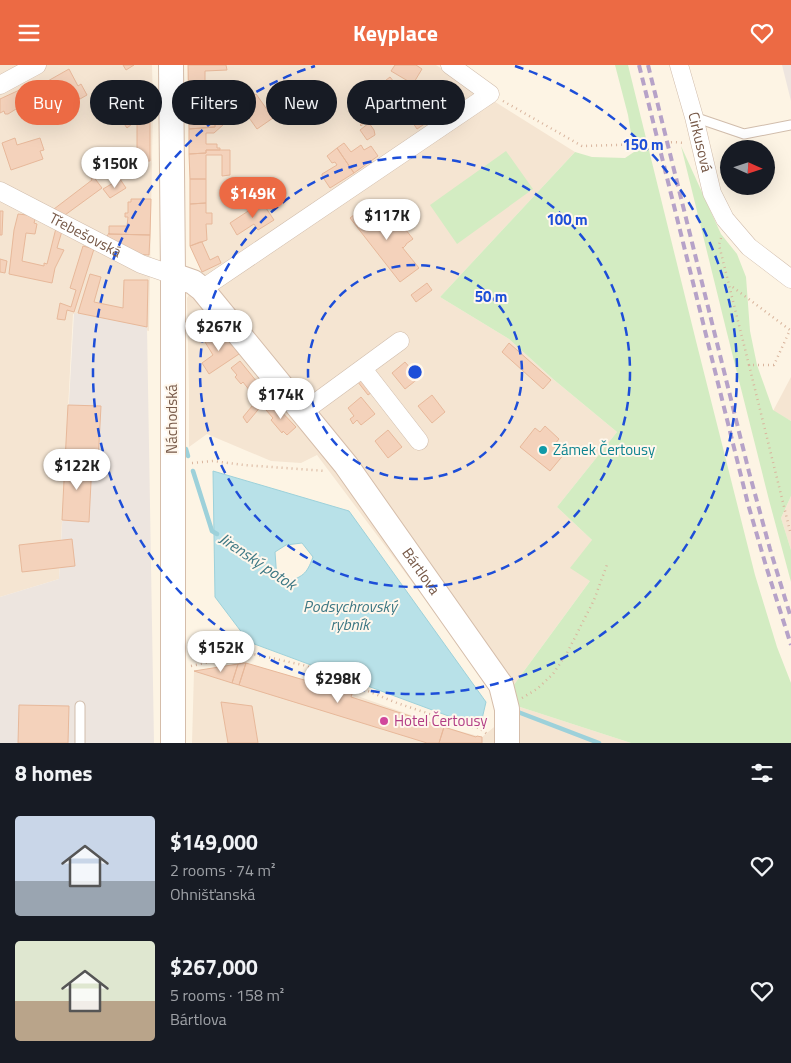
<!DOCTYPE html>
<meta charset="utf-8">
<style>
:root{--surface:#171b24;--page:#242831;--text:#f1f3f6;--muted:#9ea1a6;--accent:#ec6a44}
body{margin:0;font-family:"Titillium Web",sans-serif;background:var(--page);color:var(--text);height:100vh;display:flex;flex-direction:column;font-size:19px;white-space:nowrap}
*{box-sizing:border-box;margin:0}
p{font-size:16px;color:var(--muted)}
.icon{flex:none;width:28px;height:28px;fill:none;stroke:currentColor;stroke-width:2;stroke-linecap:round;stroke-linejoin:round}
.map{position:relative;height:678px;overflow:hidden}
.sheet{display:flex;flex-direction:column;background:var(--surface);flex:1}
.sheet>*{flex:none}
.banner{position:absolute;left:15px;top:15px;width:500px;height:45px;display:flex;gap:10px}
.needle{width:32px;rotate:93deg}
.buttons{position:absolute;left:720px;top:75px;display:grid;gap:10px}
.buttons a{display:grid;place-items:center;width:55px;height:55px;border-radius:50%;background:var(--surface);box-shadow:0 5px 20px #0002;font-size:25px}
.price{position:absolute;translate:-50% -42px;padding:0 11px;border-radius:18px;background:#fff;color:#222;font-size:16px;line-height:32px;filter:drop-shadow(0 1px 2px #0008)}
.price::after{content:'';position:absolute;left:50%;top:30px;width:15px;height:11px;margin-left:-8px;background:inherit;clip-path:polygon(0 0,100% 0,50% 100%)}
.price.active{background:var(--accent);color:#fff}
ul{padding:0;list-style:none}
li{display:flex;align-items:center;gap:15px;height:125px;padding:0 15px}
li span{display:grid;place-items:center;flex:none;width:140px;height:100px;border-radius:5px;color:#555}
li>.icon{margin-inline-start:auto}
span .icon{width:60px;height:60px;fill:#fffc;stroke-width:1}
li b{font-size:21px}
h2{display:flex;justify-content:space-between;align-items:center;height:60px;padding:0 15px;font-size:21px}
.pill{padding:0 18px;border-radius:22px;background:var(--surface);box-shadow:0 5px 20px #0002;font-size:18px;line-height:45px}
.pill.active{background:var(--accent);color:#fff}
header{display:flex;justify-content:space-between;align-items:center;height:65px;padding:0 15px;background:var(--accent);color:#fff;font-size:22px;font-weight:700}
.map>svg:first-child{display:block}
</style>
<header><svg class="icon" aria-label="menu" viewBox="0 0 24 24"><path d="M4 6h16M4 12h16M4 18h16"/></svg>Keyplace<svg class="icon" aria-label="heart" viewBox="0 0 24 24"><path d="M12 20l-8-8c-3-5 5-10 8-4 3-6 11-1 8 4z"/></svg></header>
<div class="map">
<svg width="791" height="678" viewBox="0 0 791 678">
<rect width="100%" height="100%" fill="#fdf4e4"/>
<path fill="#f5e5d2" d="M 0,0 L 152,0 L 153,38 L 149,266 L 73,249 L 59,514 L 0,532 Z
M 188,0 L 436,0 L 575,87 L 440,232 L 509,274 L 553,314 L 617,367 L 557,442 L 592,475 L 590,516 L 513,621 L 517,641 L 631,678 L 192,678 L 194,606 L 244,598 L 352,629 L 444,662 L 482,672 L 499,658 L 499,633 L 317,390 L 301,398 L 271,396 L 207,369 L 189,382 L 189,325 L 187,233 L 202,207 L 190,181 Z
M 791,312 L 791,356 L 773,346 Z
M 791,431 L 791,485 L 781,453 Z"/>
<path fill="#ede5df" d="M 782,0 L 791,0 L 791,36 Z
M 74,248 L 147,262 L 154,678 L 0,678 L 0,532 L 59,514 Z"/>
<path fill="#d3ecc2" d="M 615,0 L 628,0 L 696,276 L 755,510 L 777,582 L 791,618 L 791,678 L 631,678 L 517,641 L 513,621 L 590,516 L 570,503 L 592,475 L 557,442 L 617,367 L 553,314 L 509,274 L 440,232 L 575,87 L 592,92 L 625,93 L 634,87 L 628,50 Z
M 681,81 L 721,169 L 737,189 L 746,212 L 750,266 L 757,300 L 773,345 L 791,356 L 791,431 L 781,453 L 791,485 L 791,517 L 769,435 L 727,268 Z
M 506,86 L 533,124 L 457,179 L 430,140 Z"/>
<path fill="#b8e1e8" stroke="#9dd1da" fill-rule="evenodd" d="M 213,406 L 349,446 L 486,637 L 482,654 L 462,656 L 249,577 L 215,532 ZM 302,478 L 313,492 C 306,511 303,510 285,519 L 277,515 L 275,487 L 286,480 Z"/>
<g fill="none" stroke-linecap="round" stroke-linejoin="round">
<path stroke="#9dd1da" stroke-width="4.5" d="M 186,384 L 188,391
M 193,406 L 212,466 L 217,469
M 272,505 L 295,520
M 518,647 L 599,678"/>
</g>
<path fill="#f4d2bb" stroke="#e7b89a" d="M 123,0 L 134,0 L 126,5 Z
M 188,0 L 226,0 L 227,5 L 205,6 L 205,32 L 209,32 L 209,41 L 215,41 L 225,37 L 221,30 L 237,25 L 245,36 L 231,46 L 215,60 L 215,62 L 189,64 Z
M 395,0 L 416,0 L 422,4 L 413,19 L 391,6 Z
M 69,4 L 78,21 L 81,19 L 87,30 L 80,34 L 78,32 L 73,35 L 70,29 L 67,31 L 66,28 L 56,34 L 46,17 Z
M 390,12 L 402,27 L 409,21 L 409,22 L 361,61 L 360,60 L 363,57 L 352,43 L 362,35 L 367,41 L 386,25 L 381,19 Z
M 442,20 L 455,39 L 435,52 L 422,34 Z
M 28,21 L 33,32 L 25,36 L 26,37 L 22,39 L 24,42 L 22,43 L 21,41 L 8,49 L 5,49 L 4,46 L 0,48 L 0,34 Z
M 132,25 L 151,25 L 150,54 L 132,54 L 132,59 L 127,63 L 122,56 L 131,50 L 131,43 L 127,43 L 127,39 L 131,39 Z
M 417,28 L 435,52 L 417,64 L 409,52 L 413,49 L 411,46 L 416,42 L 413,37 L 417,35 L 414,30 Z
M 256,29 L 273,53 L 257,64 L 240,40 Z
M 58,38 L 66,54 L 58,58 L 50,42 Z
M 132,54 L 150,54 L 150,96 L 137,96 L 137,59 L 132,59 Z
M 221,55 L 224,59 L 214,68 L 206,68 L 206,79 L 217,79 L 217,83 L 220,83 L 220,85 L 206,85 L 206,88 L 189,89 L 189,64 L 215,62 L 215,60 Z
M 369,58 L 374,65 L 375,70 L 367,75 L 360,65 Z
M 15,73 L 17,80 L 40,73 L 44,85 L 40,86 L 43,94 L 11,105 L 2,78 Z
M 344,78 L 351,87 L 361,80 L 364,85 L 371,81 L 378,91 L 354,108 L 337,83 Z
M 337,83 L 354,108 L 330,123 L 322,111 L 322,109 L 337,100 L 335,97 L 332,98 L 327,91 Z
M 206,85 L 230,85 L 230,110 L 222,111 L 222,90 L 206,90 L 206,114 L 190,114 L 189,89 L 206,88 Z
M 93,111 L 102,123 L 65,150 L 54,144 L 92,115 L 91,113 Z
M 120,114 L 126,123 L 110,133 L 103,124 Z
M 190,114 L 206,114 L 206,138 L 190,139 Z
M 131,134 L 151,134 L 150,170 L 109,169 L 109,161 L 127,161 L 128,152 L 125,152 L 125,148 L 128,148 L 128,137 L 131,137 Z
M 262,137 L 274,155 L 258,165 L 254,159 L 237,170 L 230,158 Z
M 206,138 L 206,148 L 212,148 L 212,159 L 206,159 L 207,175 L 190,181 L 190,139 Z
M 369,138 L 385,160 L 395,151 L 413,174 L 406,179 L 406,180 L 403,183 L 402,182 L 419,203 L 400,217 L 350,153 Z
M 0,146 L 3,146 L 2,170 L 0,170 Z
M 18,149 L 36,151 L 34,158 L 37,159 L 35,169 L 26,168 L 22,196 L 44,201 L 44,198 L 47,199 L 56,163 L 62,166 L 57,183 L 64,185 L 55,203 L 52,218 L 9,209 L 14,165 Z
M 109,168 L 109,169 L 150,170 L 149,190 L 135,189 L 106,173 Z
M 200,177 L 202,177 L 210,195 L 218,191 L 221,198 L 202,207 L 190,181 Z
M 83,181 L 94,184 L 74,247 L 67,245 L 65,255 L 57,254 L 60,238 L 71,242 L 76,225 L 70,223 Z
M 0,194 L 7,196 L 5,208 L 0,207 Z
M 90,209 L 101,212 L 94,237 L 123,243 L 124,215 L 148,215 L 147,262 L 78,248 Z
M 427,218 L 432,225 L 416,237 L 411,230 Z
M 223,265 L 239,289 L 209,309 L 202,298 L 213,290 L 205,277 Z
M 509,278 L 551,315 L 543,324 L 502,287 Z
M 240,296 L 270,333 L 262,340 L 247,358 L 243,352 L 257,335 L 243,317 L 241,319 L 235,312 L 237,310 L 231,303 Z
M 405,297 L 419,313 L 405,324 L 392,308 Z
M 357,310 L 375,325 L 368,330 L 354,312 Z
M 432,330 L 445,347 L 432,358 L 418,341 Z
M 361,332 L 375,349 L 361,360 L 357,355 L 353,359 L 350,354 L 354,351 L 348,343 Z
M 274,339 L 296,362 L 287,370 L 283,366 L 282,368 L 271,355 L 273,353 L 266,345 Z
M 68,340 L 101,341 L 98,397 L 65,396 Z
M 545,361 L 559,374 L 555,379 L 565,388 L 550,406 L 520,382 L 535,363 L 540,367 Z
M 388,365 L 402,382 L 388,393 L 375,376 Z
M 65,396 L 92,397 L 89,457 L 62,455 Z
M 72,474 L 75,501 L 22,507 L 19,480 Z
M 244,598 L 246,598 L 239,620 L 232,618 L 238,599 Z
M 246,598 L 352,629 L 351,632 L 444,662 L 439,678 L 427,678 L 239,620 Z
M 238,599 L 232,618 L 194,606 Z
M 221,637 L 252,641 L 258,678 L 228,678 Z
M 19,640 L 69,641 L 68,678 L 18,678 Z
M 444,662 L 476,672 L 477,671 L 482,672 L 482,678 L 439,678 Z"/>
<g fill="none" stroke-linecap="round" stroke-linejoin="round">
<defs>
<path id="lane" d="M 694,52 L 744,69 L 791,60
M 80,678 L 80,641"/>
<g id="street">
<path id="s1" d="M 679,0 L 694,52 L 712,128 L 725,154 L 749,182 L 791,214"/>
<path d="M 0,20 L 37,0"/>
<path id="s2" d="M 0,126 L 141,199 L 173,210"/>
<path d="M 202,224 L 490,29 L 450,0"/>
<path d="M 363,304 L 419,376"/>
<path d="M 303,347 L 400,276"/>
</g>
<g id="secondary">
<path d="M 171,0 L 173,210 L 173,678"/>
<path id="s3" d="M 173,210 L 193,217 L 202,224 L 346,400 L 501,620 L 507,644 L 507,678"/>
</g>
</defs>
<use href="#lane" stroke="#d1bdac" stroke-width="11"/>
<use href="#street" stroke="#d1bdac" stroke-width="19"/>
<use href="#secondary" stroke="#d5bdaa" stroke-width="26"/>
<path stroke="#d9b59e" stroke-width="2.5" stroke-dasharray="1 4" stroke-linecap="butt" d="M 503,36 L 582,81 L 650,79 L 674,77 L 685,78
M 721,173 L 719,180 L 749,300 L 774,300 L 790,265 L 730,220
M 749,300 L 791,470
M 192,398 L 213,396 L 244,400 L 326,406
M 193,578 L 219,595
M 191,601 L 249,588 L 307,601 L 397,638 L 462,660 L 479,663 L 487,669
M 522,633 L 537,624 L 553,609 L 567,588 L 594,535 L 608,497"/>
<use href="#lane" stroke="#fff" stroke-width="9"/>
<use href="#street" stroke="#fff" stroke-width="18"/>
<use href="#secondary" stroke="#fff" stroke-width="24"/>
<path stroke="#b6a2c8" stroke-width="4" stroke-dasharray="8 5" stroke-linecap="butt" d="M 639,0 L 748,439 L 766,501 L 791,580
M 648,0 L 749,407 L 770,484 L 791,553"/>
</g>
<g fill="none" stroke="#1d4ed8" stroke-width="2.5" stroke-dasharray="9 6">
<circle cx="415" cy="307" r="107"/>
<circle cx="415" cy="307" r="215"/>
<path d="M515 1A322 322 0 1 1 315 1"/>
</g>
<circle fill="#0f9aa8" stroke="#fff7ec" stroke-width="2" cx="543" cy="385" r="5"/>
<circle fill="#d1479c" stroke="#fff7ec" stroke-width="2" cx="384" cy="656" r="5"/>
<g text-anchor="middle" stroke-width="4" stroke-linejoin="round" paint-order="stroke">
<g font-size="15" fill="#775948" stroke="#fff7ec">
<text dy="5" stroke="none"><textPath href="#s1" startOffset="80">Cirkusová</textPath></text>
<text dy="5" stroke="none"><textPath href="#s2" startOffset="96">Třebešovská</textPath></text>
<text transform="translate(172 354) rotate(-90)" y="5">Náchodská</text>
<text dy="5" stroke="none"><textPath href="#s3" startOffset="390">Bártlova</textPath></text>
</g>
<g font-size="15" fill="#0d838f" stroke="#fff7ec" text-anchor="start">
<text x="553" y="390">Zámek Čertousy</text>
</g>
<g font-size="15" fill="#b23c85" stroke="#fff7ec" text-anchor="start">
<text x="394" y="661">Hotel Čertousy</text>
</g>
<g font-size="16" font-style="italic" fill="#3e7884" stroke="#fff7ec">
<text transform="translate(258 496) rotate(34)" y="6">Jirenský potok</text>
<text x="350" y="547">Podsychrovský<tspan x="350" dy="18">rybník</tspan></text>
</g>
</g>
<circle cx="415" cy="307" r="8" fill="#1d4ed8" stroke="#fff7ec" stroke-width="2.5"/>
<g font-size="15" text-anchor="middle" font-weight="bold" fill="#1d4ed8" stroke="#fff7ec" stroke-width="4" stroke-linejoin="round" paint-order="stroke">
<text x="643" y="85">150 m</text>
<text x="567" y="160">100 m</text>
<text x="491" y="237">50 m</text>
</g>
</svg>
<div class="buttons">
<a><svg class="needle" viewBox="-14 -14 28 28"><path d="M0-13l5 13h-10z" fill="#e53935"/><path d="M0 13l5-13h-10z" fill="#9ea1a6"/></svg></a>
</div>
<b class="price" style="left:115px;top:124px">$150K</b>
<b class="price active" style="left:253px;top:154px">$149K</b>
<b class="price" style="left:387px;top:176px">$117K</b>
<b class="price" style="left:219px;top:287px">$267K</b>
<b class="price" style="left:281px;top:355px">$174K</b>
<b class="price" style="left:77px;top:426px">$122K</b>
<b class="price" style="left:221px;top:608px">$152K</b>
<b class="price" style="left:338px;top:639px">$298K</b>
<div class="banner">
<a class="pill active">Buy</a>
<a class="pill">Rent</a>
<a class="pill">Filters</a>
<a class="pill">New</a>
<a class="pill">Apartment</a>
</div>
</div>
<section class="sheet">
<h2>8 homes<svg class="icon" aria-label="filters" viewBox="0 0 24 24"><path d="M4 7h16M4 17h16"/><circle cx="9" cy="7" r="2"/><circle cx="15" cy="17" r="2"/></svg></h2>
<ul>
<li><span style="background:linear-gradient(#c9d6e8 65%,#9aa5b1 0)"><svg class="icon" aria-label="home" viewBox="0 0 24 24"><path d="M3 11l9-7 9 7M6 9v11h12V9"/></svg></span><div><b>$149,000</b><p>2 rooms · 74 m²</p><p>Ohnišťanská</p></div><svg class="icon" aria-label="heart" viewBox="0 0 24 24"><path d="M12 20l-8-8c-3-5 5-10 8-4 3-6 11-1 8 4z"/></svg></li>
<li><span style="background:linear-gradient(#dfe7d0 60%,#b9a48a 0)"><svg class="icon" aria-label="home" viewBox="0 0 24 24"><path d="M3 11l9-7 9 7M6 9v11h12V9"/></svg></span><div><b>$267,000</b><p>5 rooms · 158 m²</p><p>Bártlova</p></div><svg class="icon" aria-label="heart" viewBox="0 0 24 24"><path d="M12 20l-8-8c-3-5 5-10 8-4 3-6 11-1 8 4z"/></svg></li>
</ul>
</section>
